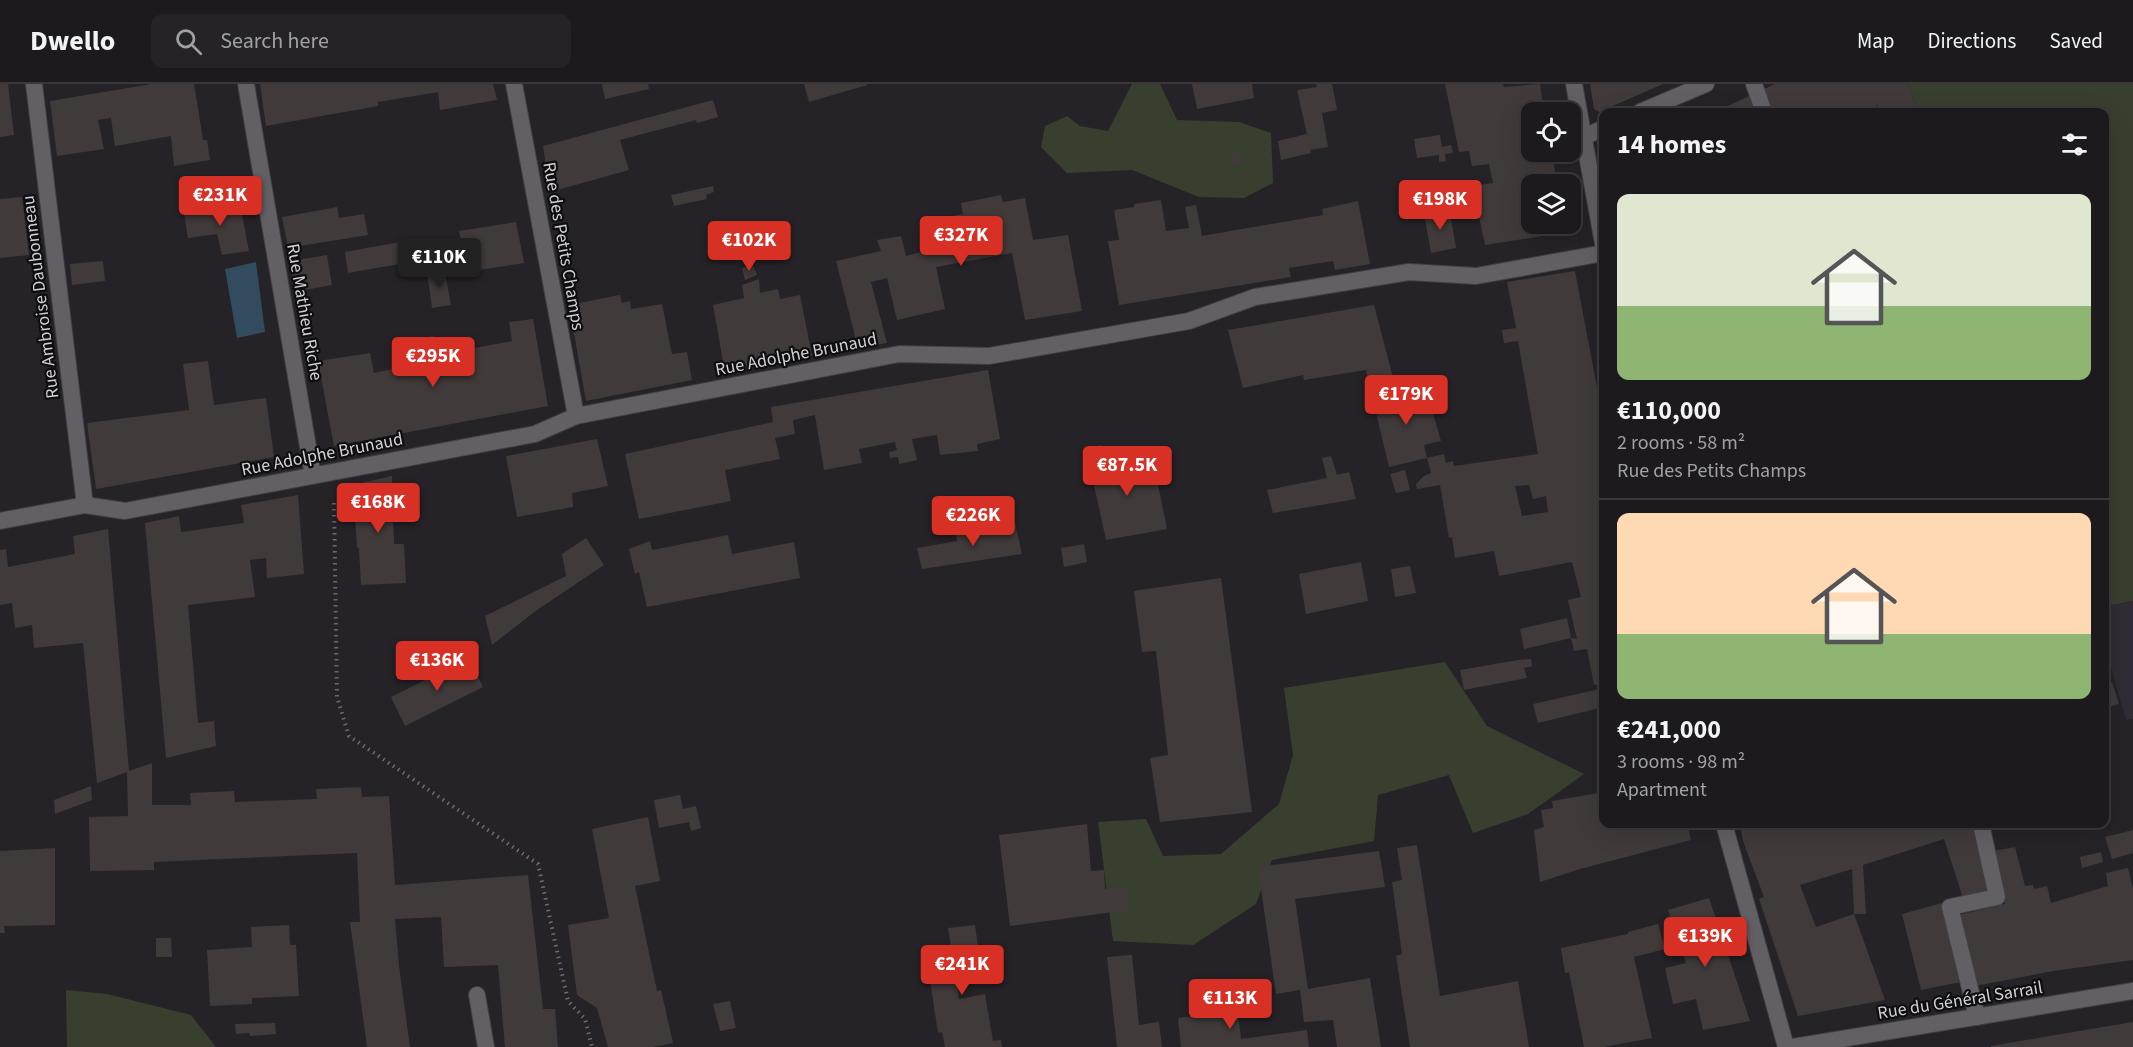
<!DOCTYPE html>
<meta charset="utf-8">
<style>
:root{--surface:#1c1a1d;--page:#252326;--text:#f1f3f6;--muted:#a0a1a4;--line:#3a383b;--accent:#d93025}
body{margin:0;font-family:"Source Sans 3",sans-serif;background:var(--page);color:var(--text);height:100vh;display:flex;flex-direction:column;font-size:22px;white-space:nowrap}
*{box-sizing:border-box;margin:0}
p{font-size:20px;color:var(--muted)}
.icon{flex:none;width:33px;height:33px;fill:none;stroke:currentColor;stroke-width:2;stroke-linecap:round;stroke-linejoin:round}
.map{position:relative;flex:1;overflow:hidden}
.details{position:absolute;left:1599px;top:24px;width:510px;height:720px;display:flex;flex-direction:column;background:var(--surface);border-radius:12px;box-shadow:0 6px 24px #0002,0 0 0 2px var(--line)}
.details>*{flex:none}
.fabs{position:absolute;left:1521px;top:18px;display:grid;gap:12px}
.fabs a{display:grid;place-items:center;width:60px;height:60px;border-radius:12px;background:var(--surface);box-shadow:0 6px 24px #0002,0 0 0 2px var(--line);font-size:30px}
.price{position:absolute;translate:-50% -51px;padding:0 14px;border-radius:6px;background:var(--accent);color:#fff;font-size:20px;line-height:39px;filter:drop-shadow(0 2px 3px #0008)}
.price::after{content:'';position:absolute;left:50%;top:36px;width:18px;height:14px;margin-left:-9px;background:inherit;clip-path:polygon(0 0,100% 0,50% 100%)}
.price.selected{background:#222;color:#fff}
ul{padding:0;list-style:none}
li{display:grid;align-content:center;gap:12px;height:318px;padding:0 18px}
li+li{border-top:2px solid var(--line)}
li span{display:grid;place-items:center;height:186px;border-radius:12px;color:#555}
li>.icon{margin-inline-start:auto}
span .icon{width:108px;height:108px;fill:#fffc;stroke-width:1}
li b{font-size:26px}
h2{display:flex;justify-content:space-between;align-items:center;height:72px;padding:0 18px;font-size:26px}
header{display:flex;align-items:center;gap:36px;box-sizing:border-box;height:84px;padding:0 30px;background:var(--surface);border-bottom:2px solid var(--line)}
header strong{font-size:28px}
nav{display:flex;gap:33px;margin-inline-start:auto;font-size:21px}
.search{width:420px;height:54px;background:var(--page);display:flex;align-items:center;gap:15px;box-sizing:border-box;padding:0 21px;border-radius:12px;color:var(--muted);font-size:22px}
.map>svg:first-child{display:block}
</style>
<header>
<strong>Dwello</strong>
<div class="search"><svg class="icon" aria-label="search" viewBox="0 0 24 24"><circle cx="10" cy="10" r="6"/><path d="M15 15l6 6"/></svg>Search here</div>
<nav><a>Map</a><a>Directions</a><a>Saved</a></nav>
</header>
<div class="map">
<svg width="2133" height="963" viewBox="0 0 2133 963">
<rect width="100%" height="100%" fill="#252327"/>
<path fill="#302b34" d="M 2133,517 L 2133,635 L 2126,636 L 2105,562 L 2105,522 Z"/>
<path fill="#393f2f" d="M 1132,0 L 1160,0 L 1177,36 L 1239,38 L 1271,49 L 1273,99 L 1244,114 L 1199,113 L 1132,86 L 1067,89 L 1041,63 L 1045,42 L 1067,32 L 1080,42 L 1108,47 Z
M 1908,0 L 2133,0 L 2133,517 L 2105,522 L 2104,28 L 1918,28 Z
M 1445,578 L 1487,642 L 1584,690 L 1528,730 L 1473,749 L 1449,691 L 1378,711 L 1374,757 L 1272,776 L 1256,820 L 1193,861 L 1113,857 L 1098,738 L 1146,735 L 1163,772 L 1221,770 L 1279,720 L 1293,671 L 1284,604 Z
M 66,906 L 107,910 L 191,931 L 216,963 L 67,963 Z"/>
<path fill="#324b5e" d="M 256,178 L 265,248 L 237,254 L 225,185 Z"/>
<path fill="#403b3a" fill-rule="evenodd" d="M 0,0 L 8,0 L 14,51 L 0,53 Z
M 152,0 L 194,0 L 203,56 L 207,56 L 210,76 L 174,82 L 171,52 L 115,62 L 111,34 L 98,36 L 104,65 L 57,72 L 50,17 Z
M 260,0 L 493,0 L 497,16 L 440,26 L 438,8 L 378,18 L 378,22 L 266,42 Z
M 602,0 L 648,0 L 649,5 L 605,15 Z
M 804,0 L 867,0 L 867,1 L 809,18 Z
M 1192,0 L 1252,0 L 1254,14 L 1197,25 Z
M 1316,0 L 1332,0 L 1337,26 L 1322,29 L 1328,63 L 1310,66 L 1311,69 L 1281,76 L 1278,57 L 1307,50 L 1297,6 L 1317,3 Z
M 1445,0 L 1503,0 L 1504,3 L 1540,0 L 1544,28 L 1532,28 L 1532,68 L 1551,68 L 1558,100 L 1532,100 L 1532,140 L 1566,140 L 1568,148 L 1485,161 L 1479,133 L 1473,134 L 1469,110 L 1447,113 L 1445,106 L 1493,99 L 1489,80 L 1472,82 L 1469,67 L 1459,68 Z
M 1590,0 L 1663,0 L 1599,28 L 1594,25 Z
M 1775,0 L 1908,0 L 1918,28 L 1881,28 L 1878,21 L 1859,28 L 1769,28 L 1762,6 Z
M 1754,10 L 1760,28 L 1714,28 Z
M 713,16 L 718,33 L 697,39 L 696,36 L 620,56 L 629,86 L 550,108 L 543,62 Z
M 1440,51 L 1442,63 L 1451,61 L 1453,69 L 1445,70 L 1446,77 L 1439,78 L 1439,71 L 1417,74 L 1414,55 Z
M 1241,69 L 1243,79 L 1231,81 L 1229,72 Z
M 713,102 L 714,108 L 706,111 L 707,115 L 674,122 L 671,111 Z
M 1001,111 L 1003,118 L 1025,114 L 1033,156 L 1068,151 L 1082,227 L 1025,236 L 1012,169 L 936,183 L 945,225 L 897,236 L 887,194 L 871,198 L 887,259 L 858,264 L 836,177 L 881,167 L 877,156 L 901,152 L 906,172 L 932,165 L 926,137 L 963,130 L 961,119 Z
M 22,113 L 29,171 L 0,174 L 0,115 Z
M 1161,116 L 1166,147 L 1189,144 L 1185,123 L 1196,121 L 1202,152 L 1323,131 L 1322,125 L 1358,117 L 1370,180 L 1335,186 L 1333,177 L 1289,184 L 1291,193 L 1119,221 L 1108,157 L 1119,156 L 1114,126 L 1134,123 L 1134,120 Z
M 240,120 L 249,167 L 222,171 L 217,150 L 188,154 L 184,129 Z
M 337,123 L 339,134 L 364,130 L 368,151 L 288,164 L 282,133 Z
M 1449,124 L 1456,164 L 1431,169 L 1424,129 Z
M 516,138 L 524,179 L 466,188 L 459,147 Z
M 400,158 L 405,179 L 348,189 L 345,168 Z
M 327,171 L 332,201 L 294,208 L 291,177 Z
M 103,177 L 105,197 L 72,201 L 70,180 Z
M 753,181 L 757,191 L 745,196 L 742,184 Z
M 444,184 L 451,221 L 432,224 L 427,188 Z
M 1575,187 L 1604,341 L 1604,599 L 1594,601 L 1587,565 L 1574,567 L 1571,554 L 1577,555 L 1568,516 L 1581,513 L 1572,478 L 1499,492 L 1494,467 L 1455,474 L 1452,453 L 1449,454 L 1440,401 L 1417,405 L 1416,400 L 1424,392 L 1431,389 L 1427,374 L 1444,370 L 1446,379 L 1453,377 L 1454,382 L 1538,370 L 1518,257 L 1504,259 L 1502,246 L 1516,244 L 1507,198 ZM 1529,401 L 1533,415 L 1546,412 L 1548,428 L 1522,432 L 1515,402 Z
M 759,195 L 760,209 L 778,205 L 780,215 L 800,211 L 812,272 L 725,289 L 713,221 L 744,214 L 742,201 Z
M 620,211 L 622,219 L 630,217 L 631,225 L 662,220 L 672,270 L 687,268 L 692,296 L 586,317 L 569,221 Z
M 1374,221 L 1395,301 L 1370,306 L 1366,286 L 1304,296 L 1303,291 L 1243,304 L 1228,246 Z
M 533,235 L 548,322 L 334,362 L 318,277 L 370,269 L 374,289 L 423,279 L 418,255 L 433,252 L 438,270 L 480,263 L 512,257 L 509,238 Z
M 208,277 L 214,321 L 266,314 L 274,373 L 96,405 L 87,339 L 189,326 L 183,280 Z
M 988,286 L 1000,355 L 977,360 L 978,367 L 940,371 L 937,351 L 912,355 L 917,376 L 899,380 L 898,373 L 890,374 L 889,368 L 897,366 L 895,358 L 859,365 L 862,379 L 824,386 L 815,331 L 793,336 L 795,350 L 775,354 L 780,375 L 725,386 L 731,417 L 639,435 L 625,370 L 773,338 L 771,323 Z
M 1425,302 L 1441,357 L 1424,361 L 1427,374 L 1389,383 L 1373,316 Z
M 597,355 L 608,402 L 572,409 L 573,423 L 517,433 L 506,372 Z
M 1101,361 L 1106,384 L 1153,376 L 1167,445 L 1106,456 L 1086,364 Z
M 1331,372 L 1337,391 L 1349,388 L 1356,415 L 1273,429 L 1267,406 L 1327,394 L 1322,374 Z
M 1405,386 L 1410,406 L 1396,409 L 1390,390 Z
M 392,392 L 394,460 L 404,460 L 406,499 L 361,501 L 359,464 L 357,463 L 353,401 Z
M 298,411 L 304,490 L 267,494 L 266,474 L 250,476 L 255,513 L 188,521 L 198,639 L 214,637 L 216,662 L 166,674 L 145,439 L 179,432 L 181,448 L 244,439 L 241,421 Z
M 1015,439 L 1022,470 L 922,485 L 917,464 L 957,457 L 956,450 Z
M 108,445 L 129,687 L 152,679 L 152,721 L 191,721 L 190,709 L 234,707 L 235,718 L 317,715 L 316,705 L 361,703 L 362,713 L 389,712 L 395,801 L 528,791 L 543,925 L 555,925 L 558,963 L 505,963 L 498,881 L 444,883 L 441,833 L 395,835 L 399,882 L 410,963 L 367,963 L 350,838 L 360,838 L 357,769 L 154,778 L 154,786 L 90,787 L 89,733 L 128,732 L 127,688 L 97,699 L 83,559 L 34,564 L 32,541 L 15,544 L 12,519 L 0,521 L 0,466 L 6,465 L 8,483 L 75,470 L 73,452 Z
M 728,451 L 732,470 L 794,458 L 800,494 L 647,523 L 639,488 L 635,490 L 629,465 L 650,457 L 652,466 Z
M 586,454 L 604,481 L 537,526 L 492,561 L 485,532 L 566,492 L 562,470 Z
M 1084,460 L 1087,478 L 1064,483 L 1061,464 Z
M 1361,478 L 1368,517 L 1306,530 L 1299,490 Z
M 1410,482 L 1416,509 L 1395,513 L 1391,485 Z
M 1221,494 L 1252,728 L 1160,738 L 1150,674 L 1168,671 L 1156,567 L 1142,568 L 1134,507 Z
M 1567,534 L 1571,554 L 1524,565 L 1520,545 Z
M 469,574 L 483,603 L 405,642 L 391,613 Z
M 1531,575 L 1532,582 L 1524,584 L 1527,594 L 1464,606 L 1460,586 L 1518,576 Z
M 2112,598 L 2119,620 L 2105,624 L 2104,601 Z
M 1604,604 L 1604,623 L 1538,639 L 1533,620 Z
M 91,702 L 92,716 L 55,730 L 54,716 Z
M 1604,708 L 1604,740 L 1687,740 L 1691,756 L 1580,785 L 1540,798 L 1534,746 L 1544,743 L 1541,726 L 1553,724 L 1552,717 Z
M 680,711 L 683,725 L 696,722 L 701,744 L 691,747 L 689,738 L 659,744 L 654,716 Z
M 648,733 L 660,797 L 635,802 L 657,907 L 661,906 L 673,959 L 653,963 L 608,963 L 597,924 L 577,911 L 568,841 L 609,834 L 592,745 Z
M 1087,740 L 1091,787 L 1104,786 L 1105,805 L 1126,801 L 1128,826 L 1010,842 L 999,751 Z
M 1740,740 L 1973,740 L 1990,807 L 1963,814 L 1944,755 L 1863,781 L 1866,830 L 1854,830 L 1852,785 L 1800,801 L 1816,843 L 1854,830 L 1885,916 L 1798,932 L 1759,815 L 1764,813 L 1743,757 Z
M 2133,746 L 2133,769 L 2112,775 L 2105,753 Z
M 1417,761 L 1440,912 L 1518,897 L 1529,963 L 1410,963 L 1396,872 L 1402,870 L 1392,798 L 1402,796 L 1397,764 Z
M 2015,763 L 2025,802 L 2033,801 L 2034,805 L 2047,802 L 2051,819 L 2108,802 L 2106,789 L 2128,784 L 2133,805 L 2133,876 L 2053,887 L 1975,902 L 1959,831 L 2005,820 L 1993,767 Z
M 55,764 L 55,841 L 4,842 L 5,849 L 0,849 L 0,767 Z
M 1379,767 L 1385,803 L 1295,815 L 1308,905 L 1370,894 L 1381,963 L 1337,963 L 1333,936 L 1304,938 L 1300,906 L 1276,910 L 1258,783 Z
M 2101,768 L 2103,778 L 2082,784 L 2080,773 Z
M 1709,814 L 1750,937 L 1703,946 L 1696,915 L 1673,920 L 1665,884 L 1686,879 L 1668,826 Z
M 1942,819 L 1961,898 L 1921,906 L 1902,830 Z
M 1658,840 L 1665,865 L 1634,873 L 1652,954 L 1603,963 L 1584,963 L 1569,888 L 1565,889 L 1561,864 L 1628,850 L 1628,848 Z
M 289,841 L 290,861 L 296,861 L 299,912 L 252,914 L 252,920 L 210,922 L 207,866 L 252,863 L 251,843 Z
M 975,841 L 983,896 L 957,899 L 959,915 L 985,910 L 993,957 L 1001,956 L 1002,963 L 945,963 L 942,948 L 938,949 L 929,890 L 955,887 L 948,844 Z
M 156,854 L 171,854 L 172,873 L 156,873 Z
M 1132,871 L 1139,941 L 1159,938 L 1162,963 L 1117,963 L 1107,873 Z
M 1236,913 L 1241,955 L 1307,946 L 1309,963 L 1181,963 L 1178,934 L 1213,929 L 1211,915 Z
M 730,917 L 736,944 L 720,947 L 713,920 Z
M 2133,938 L 2133,963 L 1991,963 L 1991,962 Z
M 275,939 L 276,950 L 250,952 L 249,949 L 236,950 L 235,940 Z"/>
<g fill="none" stroke-linecap="round" stroke-linejoin="round">
<defs>
<path id="pedestrian" d="M 1754,0 L 1764,28
M 1977,933 L 1950,823 L 1997,813 L 1981,740"/>
<path id="minor" d="M 34,0 L 85,421
M 246,0 L 313,392
M 514,0 L 576,332
M 1640,28 L 1706,0
M 1584,53 L 1604,44
M 0,437 L 85,421 L 125,427 L 535,350 L 576,332 L 899,270 L 989,272 L 1189,237 L 1255,213 L 1409,188 L 1476,192 L 1604,169
M 477,911 L 486,963
M 1793,963 L 2133,907"/>
<path id="tertiary" d="M 1574,0 L 1604,165
M 1724,740 L 1786,963"/>
</defs>
<use href="#pedestrian" stroke="#413f43" stroke-width="18"/>
<use href="#minor" stroke="#413f43" stroke-width="18"/>
<use href="#tertiary" stroke="#413f43" stroke-width="18"/>
<path stroke="#6d6b6f" stroke-width="4" stroke-dasharray="1.5 4.5" stroke-linecap="butt" d="M 334,419 L 337,613 L 349,652 L 538,780 L 568,917 L 585,935 L 592,963"/>
<use href="#pedestrian" stroke="#636065" stroke-width="16"/>
<use href="#minor" stroke="#636065" stroke-width="16"/>
<use href="#tertiary" stroke="#636065" stroke-width="16"/>
</g>
<g text-anchor="middle" stroke-width="4.5" stroke-linejoin="round" paint-order="stroke">
<g font-size="18" fill="#d2d0d3" stroke="#0e0d0f">
<text transform="translate(564 162) rotate(80)" y="6">Rue des Petits Champs</text>
<text transform="translate(40 213) rotate(-97)" y="6">Rue Ambroise Daubonneau</text>
<text transform="translate(305 228) rotate(80)" y="6">Rue Mathieu Riche</text>
<text transform="translate(796 270) rotate(-11)" y="6">Rue Adolphe Brunaud</text>
<text transform="translate(322 370) rotate(-11)" y="6">Rue Adolphe Brunaud</text>
<text transform="translate(1960 916) rotate(-9)" y="6">Rue du Général Sarrail</text>
</g>
</g>
</svg>
<div class="fabs">
<a><svg class="icon" aria-label="locate" viewBox="0 0 24 24"><circle cx="12" cy="12" r="6"/><path d="M12 2v4M12 18v4M2 12h4M18 12h4"/></svg></a>
<a><svg class="icon" aria-label="layers" viewBox="0 0 24 24"><path d="M12 4l9 5-9 5-9-5zM3 14l9 5 9-5"/></svg></a>
</div>
<b class="price" style="left:220px;top:143px">€231K</b>
<b class="price" style="left:1440px;top:147px">€198K</b>
<b class="price" style="left:961px;top:183px">€327K</b>
<b class="price" style="left:749px;top:188px">€102K</b>
<b class="price selected" style="left:439px;top:205px">€110K</b>
<b class="price" style="left:433px;top:304px">€295K</b>
<b class="price" style="left:1406px;top:342px">€179K</b>
<b class="price" style="left:1127px;top:413px">€87.5K</b>
<b class="price" style="left:378px;top:450px">€168K</b>
<b class="price" style="left:973px;top:463px">€226K</b>
<b class="price" style="left:437px;top:608px">€136K</b>
<b class="price" style="left:1705px;top:884px">€139K</b>
<b class="price" style="left:962px;top:912px">€241K</b>
<b class="price" style="left:1230px;top:946px">€113K</b>
<section class="details">
<h2>14 homes<svg class="icon" aria-label="filters" viewBox="0 0 24 24"><path d="M4 7h16M4 17h16"/><circle cx="9" cy="7" r="2"/><circle cx="15" cy="17" r="2"/></svg></h2>
<ul>
<li><span style="background:linear-gradient(#dfe7d0 60%,#8fb573 0)"><svg class="icon" aria-label="home" viewBox="0 0 24 24"><path d="M3 11l9-7 9 7M6 9v11h12V9"/></svg></span><div><b>€110,000</b><p>2 rooms · 58 m²</p><p>Rue des Petits Champs</p></div></li>
<li><span style="background:linear-gradient(#ffd9b3 65%,#8fb573 0)"><svg class="icon" aria-label="home" viewBox="0 0 24 24"><path d="M3 11l9-7 9 7M6 9v11h12V9"/></svg></span><div><b>€241,000</b><p>3 rooms · 98 m²</p><p>Apartment</p></div></li>
</ul>
</section>
</div>
